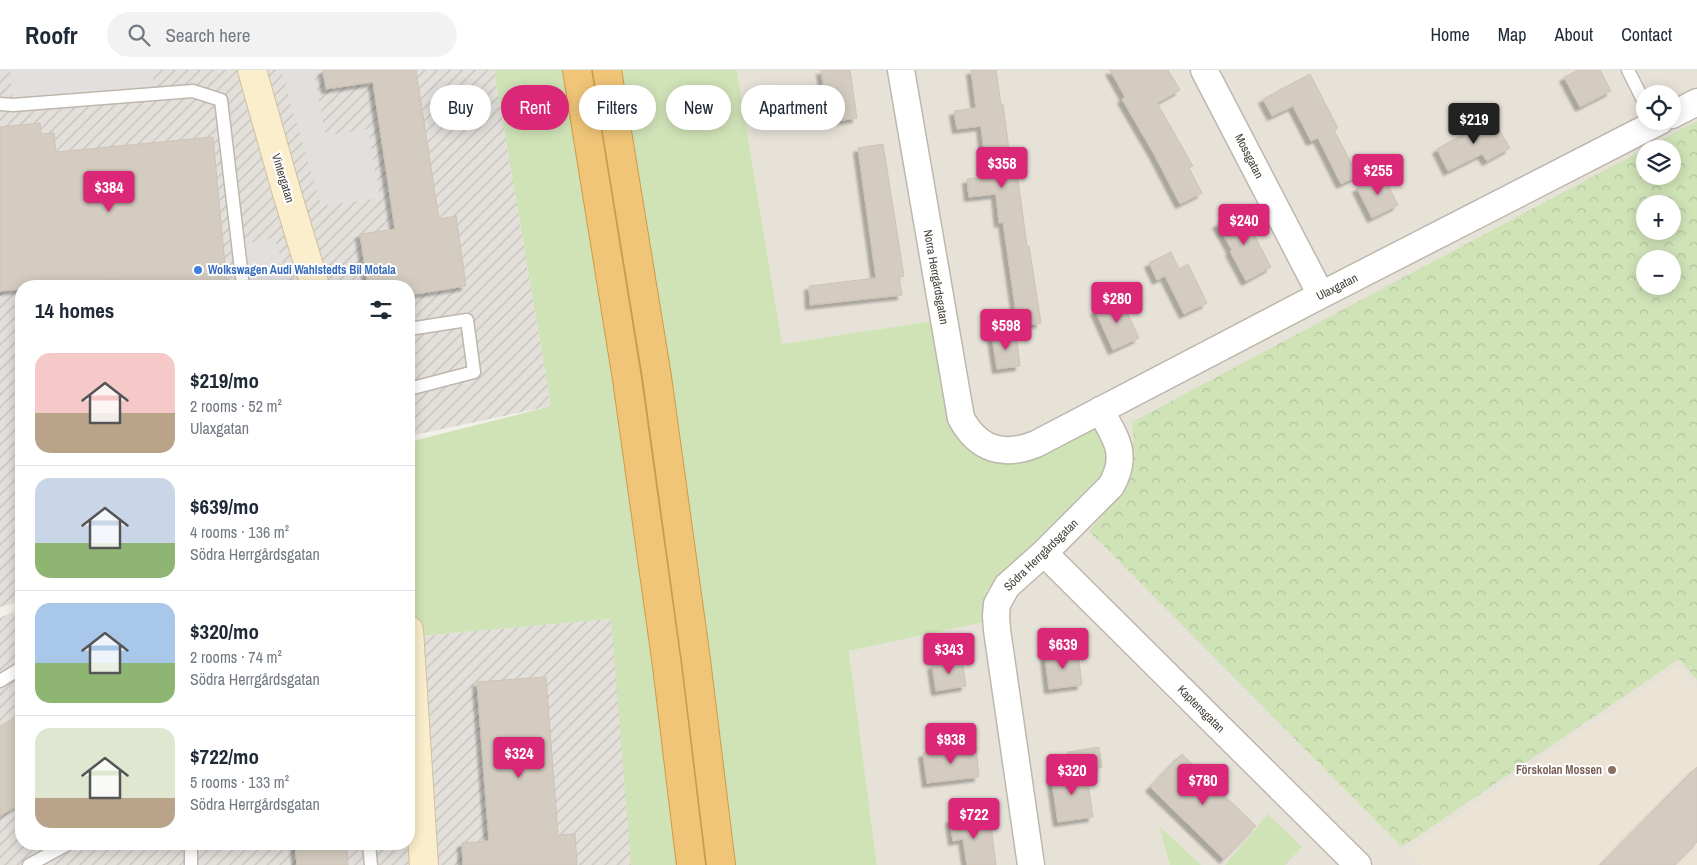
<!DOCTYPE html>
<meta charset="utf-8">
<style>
:root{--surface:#fff;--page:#f2f2f3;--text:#1f2937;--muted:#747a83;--line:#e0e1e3;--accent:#db2777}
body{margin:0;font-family:"Archivo Narrow",sans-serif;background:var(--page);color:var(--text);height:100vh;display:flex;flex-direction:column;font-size:19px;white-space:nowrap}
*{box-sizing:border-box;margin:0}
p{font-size:16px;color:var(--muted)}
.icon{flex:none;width:28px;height:28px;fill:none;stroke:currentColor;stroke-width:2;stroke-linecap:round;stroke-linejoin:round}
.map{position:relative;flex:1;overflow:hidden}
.sheet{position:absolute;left:15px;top:210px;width:400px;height:570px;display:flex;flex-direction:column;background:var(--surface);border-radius:20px;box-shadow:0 2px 12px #0003}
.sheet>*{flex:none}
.hud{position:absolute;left:430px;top:15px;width:475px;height:45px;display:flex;gap:10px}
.fabs{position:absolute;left:1636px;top:15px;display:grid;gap:10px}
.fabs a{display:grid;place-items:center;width:45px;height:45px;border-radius:50%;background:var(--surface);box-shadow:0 2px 12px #0003;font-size:25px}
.price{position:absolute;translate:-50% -42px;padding:0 11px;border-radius:5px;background:var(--accent);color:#fff;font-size:16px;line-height:32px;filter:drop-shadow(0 1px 2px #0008)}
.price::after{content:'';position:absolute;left:50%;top:30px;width:15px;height:11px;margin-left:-8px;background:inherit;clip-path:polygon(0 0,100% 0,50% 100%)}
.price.on{background:#222;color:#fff}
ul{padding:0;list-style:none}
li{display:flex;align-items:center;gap:15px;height:125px;padding:0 20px}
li+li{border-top:1px solid var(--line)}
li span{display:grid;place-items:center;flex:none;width:140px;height:100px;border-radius:15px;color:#555}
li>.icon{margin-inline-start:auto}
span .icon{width:60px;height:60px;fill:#fffc;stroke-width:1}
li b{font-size:21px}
h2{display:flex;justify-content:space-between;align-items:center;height:60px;padding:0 20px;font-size:21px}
.pill{padding:0 18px;border-radius:22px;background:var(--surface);box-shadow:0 2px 12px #0003;font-size:18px;line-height:45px}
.pill.on{background:var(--accent);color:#fff}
header{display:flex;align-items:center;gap:30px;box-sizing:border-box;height:70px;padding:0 25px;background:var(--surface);border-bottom:1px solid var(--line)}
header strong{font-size:24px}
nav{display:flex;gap:28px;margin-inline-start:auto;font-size:18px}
.search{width:350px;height:45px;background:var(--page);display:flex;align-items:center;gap:12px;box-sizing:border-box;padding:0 18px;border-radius:28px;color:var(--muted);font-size:19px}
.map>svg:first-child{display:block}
</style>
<header>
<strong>Roofr</strong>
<div class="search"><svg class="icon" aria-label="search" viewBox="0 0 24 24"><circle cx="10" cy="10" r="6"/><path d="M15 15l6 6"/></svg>Search here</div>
<nav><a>Home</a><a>Map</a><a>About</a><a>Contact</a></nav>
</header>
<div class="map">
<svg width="1697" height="795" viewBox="0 0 1697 795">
<defs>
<pattern id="industrial-furrows" width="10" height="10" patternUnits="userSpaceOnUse" patternTransform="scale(1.25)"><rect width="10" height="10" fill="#e3dfdb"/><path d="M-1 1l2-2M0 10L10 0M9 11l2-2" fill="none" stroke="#c4c1bd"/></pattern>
<pattern id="park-crowns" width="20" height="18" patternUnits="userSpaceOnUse" patternTransform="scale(1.25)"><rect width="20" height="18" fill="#d0e3b7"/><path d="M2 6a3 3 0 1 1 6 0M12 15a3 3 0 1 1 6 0" fill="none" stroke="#b4c49e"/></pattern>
<filter id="shadow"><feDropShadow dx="-4.5" dy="4.5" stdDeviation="1" flood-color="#0004"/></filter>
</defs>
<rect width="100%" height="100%" fill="#f3f0ea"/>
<path fill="#e7e2d8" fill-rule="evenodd" d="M 737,0 L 1697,0 L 1697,619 L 1678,597 L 1408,780 L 1423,795 L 877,795 L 849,581 L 988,551 L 986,522 L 1041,477 L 1040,365 L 970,371 L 938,250 L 782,274 ZM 1645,24 L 1672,24 L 1672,51 L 1645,51 ZM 1645,79 L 1672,79 L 1672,106 L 1645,106 ZM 1645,134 L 1672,134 L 1672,161 L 1645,161 ZM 1645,189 L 1672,189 L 1672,216 L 1645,216 Z"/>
<path fill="url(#industrial-furrows)" d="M 0,0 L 494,0 L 551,336 L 409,366 L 409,216 L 21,216 L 21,531 L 0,537 Z
M 21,538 L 21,774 L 409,774 L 409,562 L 410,567 L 611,549 L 637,795 L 0,795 L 0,548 Z"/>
<path fill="#ebe4d5" d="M 1678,596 L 1697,619 L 1697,795 L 1423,795 L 1408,780 Z"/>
<path fill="#d0e3b7" d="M 494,0 L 737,0 L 782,274 L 938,250 L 955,350 L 998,382 L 1105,330 L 1112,384 L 1097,422 L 1041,477 L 986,521 L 989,551 L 849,581 L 877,795 L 631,795 L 611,549 L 409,567 L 409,372 L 551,336 Z
M 1268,744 L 1302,777 L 1285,795 L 1225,795 Z
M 1159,756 L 1201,795 L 1170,795 Z"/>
<path fill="url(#park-crowns)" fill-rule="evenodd" d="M 1697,51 L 1697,610 L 1679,589 L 1402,777 L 1089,461 L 1114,432 L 1134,369 L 1132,352 ZM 1645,79 L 1672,79 L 1672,106 L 1645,106 ZM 1645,134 L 1672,134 L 1672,161 L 1645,161 ZM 1645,189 L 1672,189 L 1672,216 L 1645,216 Z"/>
<path fill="#e2e0de" d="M 10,0 L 152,0 L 155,24 L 13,35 Z
M 281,0 L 313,0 L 326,66 L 368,59 L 380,128 L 321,136 Z
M 275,168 L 289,216 L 243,216 L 238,175 Z"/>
<path fill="#d4ccc0" stroke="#cec3b4" filter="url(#shadow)" d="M 323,0 L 416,0 L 439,149 L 456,146 L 466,216 L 409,225 L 409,216 L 368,216 L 360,164 L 395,159 L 373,12 L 326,19 Z
M 821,0 L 850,0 L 857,48 L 829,52 Z
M 971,0 L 996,0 L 1001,35 L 1003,34 L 1012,103 L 1017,102 L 1027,176 L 1029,176 L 1041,253 L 1018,256 L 1003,152 L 999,153 L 996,124 L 969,127 L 967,109 L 987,106 L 981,56 L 957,59 L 954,41 L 976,38 Z
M 1110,0 L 1168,0 L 1180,20 L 1157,33 L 1193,96 L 1189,98 L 1202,123 L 1180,134 L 1154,84 L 1122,29 L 1125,27 Z
M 1579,0 L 1600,0 L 1611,21 L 1580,37 L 1564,7 Z
M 1310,4 L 1338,58 L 1334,60 L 1358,106 L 1341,114 L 1318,68 L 1311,71 L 1293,36 L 1272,46 L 1263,29 Z
M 1492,48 L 1510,78 L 1487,91 L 1482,84 L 1448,101 L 1437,79 Z
M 40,53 L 41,64 L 54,63 L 56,82 L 213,67 L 227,216 L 116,216 L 115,210 L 47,216 L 21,216 L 21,219 L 0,221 L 0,57 Z
M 883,74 L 904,206 L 899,207 L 902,225 L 810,235 L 809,216 L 876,208 L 858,78 Z
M 1383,105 L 1398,135 L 1372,148 L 1357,118 Z
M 1241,140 L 1271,197 L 1246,211 L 1230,181 L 1232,180 L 1217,154 Z
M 1171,182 L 1179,199 L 1188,194 L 1207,233 L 1184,244 L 1165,206 L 1157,210 L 1149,193 Z
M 1121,229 L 1139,268 L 1113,280 L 1095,240 Z
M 1016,263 L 1020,296 L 997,299 L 992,266 Z
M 1078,582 L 1082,615 L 1049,619 L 1045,586 Z
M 962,590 L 966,616 L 936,621 L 932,595 Z
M 546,607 L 558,765 L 575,764 L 577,795 L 463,795 L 462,773 L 489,771 L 477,612 Z
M 21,644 L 21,734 L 0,746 L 0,656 Z
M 976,677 L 979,707 L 927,713 L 923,683 Z
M 1099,677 L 1102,697 L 1071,702 L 1068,682 Z
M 1182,684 L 1256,756 L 1224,789 L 1150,717 Z
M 1697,697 L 1697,772 L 1674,795 L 1600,795 Z
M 1086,700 L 1093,747 L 1058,752 L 1051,705 Z
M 977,745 L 979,758 L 991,756 L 996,795 L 967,795 L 963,769 L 953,771 L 950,749 Z
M 295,774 L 347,774 L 348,795 L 297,795 Z"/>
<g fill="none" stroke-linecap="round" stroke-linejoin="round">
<defs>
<path id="lane" d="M 1628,0 L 1645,34
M 0,34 L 13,35 L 193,21 L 221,30 L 243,216
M 409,259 L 467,250 L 474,302 L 409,319
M 0,611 L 21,598
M 191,774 L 191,795
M 369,774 L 371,795
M 29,795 L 68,774"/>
<path id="street" d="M 901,0 L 961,348 C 978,380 1004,387 1036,374 L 1321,225 L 1660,51
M 1204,0 L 1321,225
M 1672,45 L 1697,32
M 1044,483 L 1358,795
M 1031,795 L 997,560 L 996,546 L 997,534 L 1007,516 L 1044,483 L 1111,416 C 1129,385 1116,368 1100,340"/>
<path id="secondary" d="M 252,0 L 286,120 L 315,216
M 409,560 L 424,795"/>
<path id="highway" d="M 577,0 L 627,309 L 667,596 L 691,795
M 607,0 L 657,307 L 696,590 L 721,795"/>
</defs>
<use href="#lane" stroke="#beb7ad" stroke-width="15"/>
<use href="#street" stroke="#beb7ad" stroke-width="29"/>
<use href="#secondary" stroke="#cec19e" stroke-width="30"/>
<use href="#highway" stroke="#cf9a48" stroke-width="30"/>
<use href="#lane" stroke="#fff" stroke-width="12"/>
<use href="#street" stroke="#fff" stroke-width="26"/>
<use href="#secondary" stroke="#faeecd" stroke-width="28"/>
<use href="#highway" stroke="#f0c578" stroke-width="28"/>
</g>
<circle fill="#3f7fe0" stroke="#fff" stroke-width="2" cx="198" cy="200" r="5"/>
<circle fill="#8d6e63" stroke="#fff" stroke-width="2" cx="1612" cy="700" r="5"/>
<g text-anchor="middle" stroke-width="4" stroke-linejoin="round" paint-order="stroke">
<g font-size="12" fill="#464139" stroke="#fff">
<text transform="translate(1249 86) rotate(63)" y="4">Mossgatan</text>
<text transform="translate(283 108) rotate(73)" y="4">Vintergatan</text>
<text transform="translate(936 207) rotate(80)" y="4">Norra Herrgårdsgatan</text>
<text transform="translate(1337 217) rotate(-27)" y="4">Ulaxgatan</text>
<text transform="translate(1041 485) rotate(-44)" y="4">Södra Herrgårdsgatan</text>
<text transform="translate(1201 639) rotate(45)" y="4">Kaptensgatan</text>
</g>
<g font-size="12" font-weight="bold" fill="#366cbe" stroke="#fff" text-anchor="start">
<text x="208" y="204">Wolkswagen Audi Wahlstedts Bil Motala</text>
</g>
<g font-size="12" font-weight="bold" fill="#785e54" stroke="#fff" text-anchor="end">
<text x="1602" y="704">Förskolan Mossen</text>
</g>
</g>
</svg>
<div class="fabs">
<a><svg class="icon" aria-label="locate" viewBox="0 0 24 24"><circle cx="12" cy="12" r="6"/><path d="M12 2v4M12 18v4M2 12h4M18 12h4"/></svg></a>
<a><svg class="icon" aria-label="layers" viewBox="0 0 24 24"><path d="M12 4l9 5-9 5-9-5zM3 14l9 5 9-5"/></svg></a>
<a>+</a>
<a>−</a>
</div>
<b class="price on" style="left:1474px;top:75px">$219</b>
<b class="price" style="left:1002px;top:119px">$358</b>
<b class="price" style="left:1378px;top:126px">$255</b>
<b class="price" style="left:109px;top:143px">$384</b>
<b class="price" style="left:1244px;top:176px">$240</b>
<b class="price" style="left:1117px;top:254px">$280</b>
<b class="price" style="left:1006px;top:281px">$598</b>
<b class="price" style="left:1063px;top:600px">$639</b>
<b class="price" style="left:949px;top:605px">$343</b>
<b class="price" style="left:951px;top:695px">$938</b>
<b class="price" style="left:519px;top:709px">$324</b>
<b class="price" style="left:1072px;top:726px">$320</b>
<b class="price" style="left:1203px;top:736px">$780</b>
<b class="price" style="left:974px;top:770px">$722</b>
<div class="hud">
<a class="pill">Buy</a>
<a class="pill on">Rent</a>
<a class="pill">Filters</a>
<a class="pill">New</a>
<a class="pill">Apartment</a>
</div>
<section class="sheet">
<h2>14 homes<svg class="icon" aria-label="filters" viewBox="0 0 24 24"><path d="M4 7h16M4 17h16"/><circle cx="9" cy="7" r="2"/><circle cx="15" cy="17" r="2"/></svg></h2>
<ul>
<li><span style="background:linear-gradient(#f6c9c9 60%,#b9a48a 0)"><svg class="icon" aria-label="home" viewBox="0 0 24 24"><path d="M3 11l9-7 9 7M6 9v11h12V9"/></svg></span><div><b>$219/mo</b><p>2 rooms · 52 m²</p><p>Ulaxgatan</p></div></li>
<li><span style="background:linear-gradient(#c9d6e8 65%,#8fb573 0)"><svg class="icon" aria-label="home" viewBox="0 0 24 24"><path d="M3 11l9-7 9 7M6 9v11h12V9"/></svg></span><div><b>$639/mo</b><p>4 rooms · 136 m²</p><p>Södra Herrgårdsgatan</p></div></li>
<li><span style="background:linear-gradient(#a9c7e8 60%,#8fb573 0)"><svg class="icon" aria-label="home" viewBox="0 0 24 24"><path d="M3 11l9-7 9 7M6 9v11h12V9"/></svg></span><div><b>$320/mo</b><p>2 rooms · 74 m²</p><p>Södra Herrgårdsgatan</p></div></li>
<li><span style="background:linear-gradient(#dfe7d0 70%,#b9a48a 0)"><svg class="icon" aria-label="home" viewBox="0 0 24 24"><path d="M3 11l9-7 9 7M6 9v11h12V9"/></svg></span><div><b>$722/mo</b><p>5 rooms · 133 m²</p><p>Södra Herrgårdsgatan</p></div></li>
</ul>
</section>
</div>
